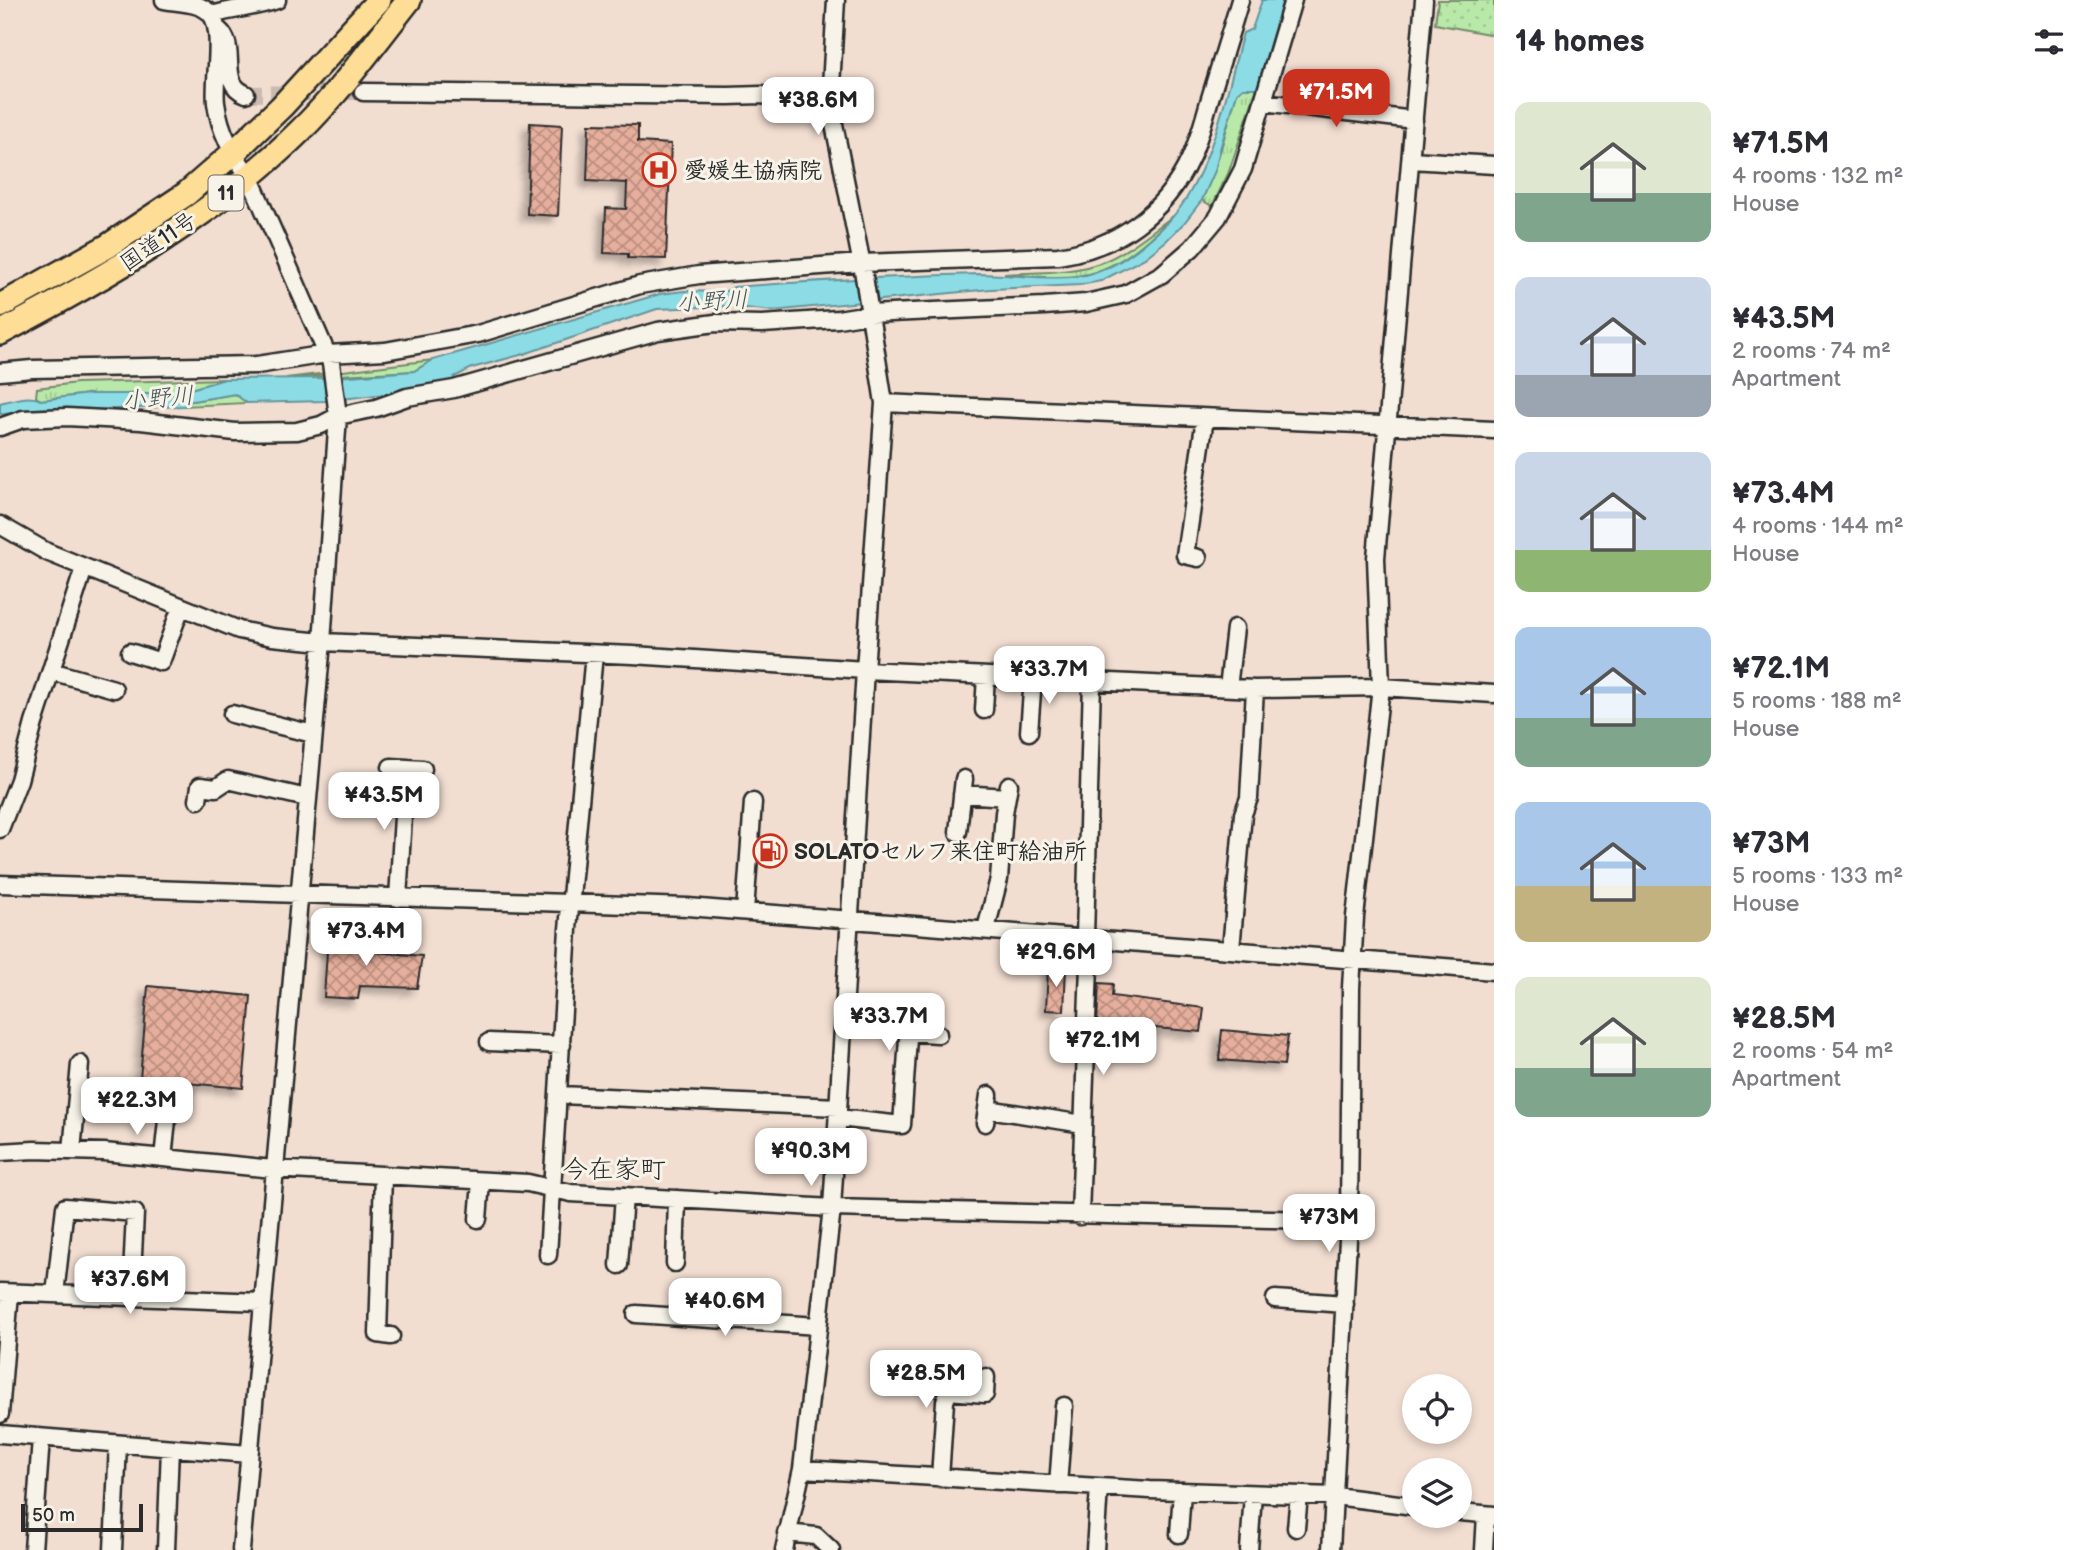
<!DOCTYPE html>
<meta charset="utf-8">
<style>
:root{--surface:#fff;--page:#f7f7f7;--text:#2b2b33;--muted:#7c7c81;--accent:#c8321e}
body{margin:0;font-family:"Balsamiq Sans","Klee One",sans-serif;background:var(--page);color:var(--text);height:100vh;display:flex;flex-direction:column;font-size:26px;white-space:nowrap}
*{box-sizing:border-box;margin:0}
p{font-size:23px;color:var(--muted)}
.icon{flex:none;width:38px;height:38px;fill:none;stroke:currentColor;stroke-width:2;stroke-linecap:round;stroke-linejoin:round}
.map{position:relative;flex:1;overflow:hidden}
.details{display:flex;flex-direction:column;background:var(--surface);width:595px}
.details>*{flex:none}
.fabs{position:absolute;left:1402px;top:1374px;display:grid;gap:14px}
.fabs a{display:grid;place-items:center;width:70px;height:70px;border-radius:50%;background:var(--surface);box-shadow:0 4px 10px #0003;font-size:35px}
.scale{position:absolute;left:21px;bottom:18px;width:122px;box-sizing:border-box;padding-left:7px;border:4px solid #2b2b2b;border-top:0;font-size:19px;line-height:24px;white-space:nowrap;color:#2b2b2b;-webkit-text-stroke:5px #f7f3e8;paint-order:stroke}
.price{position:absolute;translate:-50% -60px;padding:0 16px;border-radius:14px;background:#fff;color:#222;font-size:23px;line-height:46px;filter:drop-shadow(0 2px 4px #0008)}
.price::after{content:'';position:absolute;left:50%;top:42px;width:21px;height:16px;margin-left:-10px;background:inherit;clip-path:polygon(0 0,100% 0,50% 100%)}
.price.current{background:var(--accent);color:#fff}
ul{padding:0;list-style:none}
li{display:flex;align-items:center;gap:21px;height:175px;padding:0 21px}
li span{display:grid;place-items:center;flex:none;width:196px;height:140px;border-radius:14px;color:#555}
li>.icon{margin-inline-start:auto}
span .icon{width:84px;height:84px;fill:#fffc;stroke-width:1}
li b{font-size:30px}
h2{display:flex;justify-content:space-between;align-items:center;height:84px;padding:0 21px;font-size:30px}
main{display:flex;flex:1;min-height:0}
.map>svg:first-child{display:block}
</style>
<main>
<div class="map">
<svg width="1494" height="1550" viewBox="0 0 1494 1550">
<defs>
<pattern id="grass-tufts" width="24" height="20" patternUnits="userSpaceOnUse" patternTransform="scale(1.75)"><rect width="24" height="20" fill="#b9e9a9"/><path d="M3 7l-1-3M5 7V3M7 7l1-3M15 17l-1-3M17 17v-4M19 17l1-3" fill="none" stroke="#9fc892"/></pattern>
<pattern id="park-dots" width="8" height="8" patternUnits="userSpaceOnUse" patternTransform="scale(1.75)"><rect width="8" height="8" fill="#b9e9a9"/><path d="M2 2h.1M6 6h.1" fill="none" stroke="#9fc892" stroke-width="1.8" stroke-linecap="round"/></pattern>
<pattern id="building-cross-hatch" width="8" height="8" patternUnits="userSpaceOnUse" patternTransform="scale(1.75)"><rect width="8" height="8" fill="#e6ae9c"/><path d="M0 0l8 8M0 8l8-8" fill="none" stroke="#bb8e7f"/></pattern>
<filter id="shadow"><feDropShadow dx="-6" dy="6" stdDeviation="3.5" flood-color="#0004"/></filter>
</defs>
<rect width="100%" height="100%" fill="#f2ded1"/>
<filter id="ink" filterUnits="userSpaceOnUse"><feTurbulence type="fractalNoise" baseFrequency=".0143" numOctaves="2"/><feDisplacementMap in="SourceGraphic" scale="14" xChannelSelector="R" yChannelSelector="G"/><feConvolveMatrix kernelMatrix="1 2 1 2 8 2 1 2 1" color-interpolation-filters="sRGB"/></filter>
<g filter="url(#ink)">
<path fill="url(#grass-tufts)" stroke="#728a6a" stroke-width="2" d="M 1243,88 L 1257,88 L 1228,174 L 1212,206 L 1202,200 C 1218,166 1226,129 1237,93 Z
M 1173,216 C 1146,243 1115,272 1076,276 C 1053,279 1027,275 1004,274 C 1037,272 1074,274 1105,261 C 1130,250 1151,232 1173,216 Z
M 433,360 L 414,371 L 286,378 Z
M 225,379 L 174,394 L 89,394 L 41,400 L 36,397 L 37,388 L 77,383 Z
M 235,394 L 247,403 L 184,406 L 186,402 Z"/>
<path fill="url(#park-dots)" stroke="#728a6a" stroke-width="2" d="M 1438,0 L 1494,0 L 1494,35 L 1435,24 Z"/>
<path fill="#8cdce6" stroke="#65959b" stroke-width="2" d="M 1262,0 L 1283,0 L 1257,88 L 1243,88 L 1237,93 L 1220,149 L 1215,171 L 1202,200 L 1184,223 L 1166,241 L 1145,258 L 1101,281 L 1080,285 L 991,289 L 772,311 L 728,306 L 657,309 L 524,354 L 472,368 L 454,377 L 455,381 L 393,393 L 325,401 L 247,403 L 235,394 L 187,402 L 184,406 L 0,414 L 0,403 C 13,400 29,394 41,400 L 89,394 L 174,394 L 225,379 L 323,378 L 414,371 L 433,360 L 660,294 L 684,291 L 724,292 L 734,287 C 816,281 898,276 979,274 C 1013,274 1060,282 1091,274 C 1124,265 1168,228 1186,199 C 1216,150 1228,88 1243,33 L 1252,29 Z"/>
<path fill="url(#building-cross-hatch)" stroke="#2b2b2b" stroke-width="2" filter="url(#shadow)" d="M 530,123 L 562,125 L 558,216 L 527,214 Z
M 589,124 L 638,125 L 638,142 L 671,144 L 666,259 L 628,258 L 628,254 L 604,253 L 606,208 L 626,209 L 627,183 L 587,181 Z
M 328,936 L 363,938 L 363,945 L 377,946 L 377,952 L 422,956 L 417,988 L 360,986 L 358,999 L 324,997 Z
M 1048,967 L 1066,968 L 1064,1011 L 1046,1010 Z
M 1099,983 L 1113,984 L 1112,996 L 1204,1008 L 1201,1032 L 1097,1023 Z
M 148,986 L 251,996 L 243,1088 L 140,1079 Z
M 1222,1030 L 1288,1036 L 1284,1065 L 1219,1060 Z"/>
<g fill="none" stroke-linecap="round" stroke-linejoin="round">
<path stroke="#cabab0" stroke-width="16" stroke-dasharray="16 8" stroke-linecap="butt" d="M 246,94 L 363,92"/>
<defs>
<path id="minor" d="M 164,0 C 178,3 199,2 210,13 C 225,30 213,80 216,103 C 220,132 232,153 249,176 L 331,363 L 338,416 L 322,642 L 241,1550
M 212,15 C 234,8 255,8 277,0
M 219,30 C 239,47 217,83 246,94
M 363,92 L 728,96 L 761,95 L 830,104
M 1263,102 L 1414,120
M 1411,160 L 1494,165
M 0,372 L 32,369 L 257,365 L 327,354 L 385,351 L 478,334 L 640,285 L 699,275 L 861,263 L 1058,256 C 1116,248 1165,213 1190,159 C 1200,138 1205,114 1212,92 C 1221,62 1231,31 1240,0
M 884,403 L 1494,430
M 0,427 L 23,419 L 67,417 L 141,421 L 235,432 L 297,431 L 321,425 L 338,416 L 376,408 L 407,397 L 454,389 L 658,331 L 715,323 L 762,324 L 838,319 L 869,314 L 1044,306 L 1086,303 L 1126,294 L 1162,274 L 1192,248 L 1218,217 L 1243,169 L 1293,0
M 0,525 L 47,552 L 239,630 L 272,637 L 322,642 L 633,655 L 865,670 L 1255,689 L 1381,687 L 1494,694
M 1198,558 L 1185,555 L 1205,418
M 130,652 L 161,662 L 181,607
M 51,671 L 114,689
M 1228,688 L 1235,628
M 984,710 L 986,676
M 232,714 L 313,734
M 1029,732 L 1033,678
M 391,767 L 423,769
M 962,794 L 1007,797
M 198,800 L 200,786 L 216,788 L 228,780 L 307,798
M 0,829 L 19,780 L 34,723 L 84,568
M 958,832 L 964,779
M 0,884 L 688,907 L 1494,971
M 398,898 L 406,768
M 745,911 L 753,802
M 986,929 L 999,879 L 1004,813 L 1009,785
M 1085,937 L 1092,681
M 1231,949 L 1243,814 L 1249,798 L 1255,689
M 909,1032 L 938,1034
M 489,1042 L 562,1045
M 560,1095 L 838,1107
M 988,1109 L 1083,1124
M 838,1118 L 902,1125 L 910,1009 L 915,1003 L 929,1003
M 985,1123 L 989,1095
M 72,1151 L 80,1064
M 0,1152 L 34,1150 L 104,1152 L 273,1169 L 528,1183 L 571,1193 L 832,1208 L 1349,1221
M 163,1158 L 168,1111
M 383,1176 L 378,1334 L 391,1336
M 1080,1216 L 1090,937
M 478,1219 L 481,1182
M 548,1255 L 568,929 L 594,654
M 675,1263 L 677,1199
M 619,1265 L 624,1196
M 0,1292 L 262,1302
M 55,1294 L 65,1207 L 135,1213 L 131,1297
M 1275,1299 L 1345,1304
M 636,1314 L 818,1326
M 0,1414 L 10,1293
M 0,1434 L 249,1454
M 802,1469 L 1150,1490 L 1335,1496 L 1414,1506
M 940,1478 L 945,1401 L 949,1391 L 985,1394 L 986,1377
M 1058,1485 L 1064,1406
M 1460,1512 L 1494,1515
M 1296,1528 L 1299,1495
M 786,1533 L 816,1536 L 831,1550
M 1179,1534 L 1182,1491
M 33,1550 L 41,1438
M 113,1550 L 118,1444
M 166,1550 L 170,1448
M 784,1550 L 802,1469 L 832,1208 L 865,670 L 884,403 L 863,270 L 830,104 L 836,0
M 1095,1550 L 1099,1487
M 1249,1550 L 1253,1494
M 1331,1550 L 1349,1221 L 1351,988 L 1355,917 L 1381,687 L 1376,558 L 1424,0
M 1484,1550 L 1486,1515"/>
<path id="highway" d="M 0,306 L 108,246 L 186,194 L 232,154 L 282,106 L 379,0
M 0,333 C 105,278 215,215 300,131 C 340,92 374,44 409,0"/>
</defs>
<use href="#minor" stroke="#2b2b2b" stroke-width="21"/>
<use href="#highway" stroke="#2b2b2b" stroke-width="28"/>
<use href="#minor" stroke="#f7f3e8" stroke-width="16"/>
<use href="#highway" stroke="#fedd96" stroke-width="23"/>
</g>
</g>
<defs>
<symbol id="hospital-ring" viewBox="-11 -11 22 22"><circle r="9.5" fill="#f7f3e8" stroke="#c8321e" stroke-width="1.5"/><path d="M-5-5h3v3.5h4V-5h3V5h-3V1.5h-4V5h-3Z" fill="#c8321e"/></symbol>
<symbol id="fuel-ring" viewBox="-11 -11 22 22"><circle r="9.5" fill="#f7f3e8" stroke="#c8321e" stroke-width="1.5"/><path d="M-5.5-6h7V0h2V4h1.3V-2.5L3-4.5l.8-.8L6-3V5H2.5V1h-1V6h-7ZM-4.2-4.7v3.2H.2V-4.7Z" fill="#c8321e"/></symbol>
</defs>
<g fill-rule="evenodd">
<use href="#hospital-ring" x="640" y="151" width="38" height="38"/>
<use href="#fuel-ring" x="751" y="832" width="38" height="38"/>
</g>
<g text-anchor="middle" stroke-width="6" stroke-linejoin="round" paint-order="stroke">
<rect fill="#f7f3e8" stroke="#686764" stroke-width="2" x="208.5" y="175.5" width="35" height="35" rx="5"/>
<g font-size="21" font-weight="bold" fill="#2b2b2b">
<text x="226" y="200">11</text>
</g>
<g font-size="23" font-weight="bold" fill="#2b2b2b" stroke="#f7f3e8" text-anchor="start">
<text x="684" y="178">愛媛生協病院</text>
<text x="794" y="859">SOLATOセルフ来住町給油所</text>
</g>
<g font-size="23" fill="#2b2b2b" stroke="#f7f3e8">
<text transform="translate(158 241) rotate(-34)" y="8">国道11号</text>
</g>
<g font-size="24" font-style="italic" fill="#43575a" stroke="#f7f3e8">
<text transform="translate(712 301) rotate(-3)" y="8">小野川</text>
<text transform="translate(158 398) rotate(-5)" y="8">小野川</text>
</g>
<g font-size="26" fill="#2b2b2b" stroke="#f7f3e8">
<text x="614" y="1178">今在家町</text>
</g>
</g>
</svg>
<div class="fabs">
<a><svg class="icon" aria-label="locate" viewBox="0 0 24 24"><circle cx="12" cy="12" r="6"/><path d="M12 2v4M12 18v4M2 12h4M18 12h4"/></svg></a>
<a><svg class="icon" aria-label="layers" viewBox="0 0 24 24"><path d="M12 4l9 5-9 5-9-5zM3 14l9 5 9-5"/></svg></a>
</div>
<div class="scale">50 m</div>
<b class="price current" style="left:1336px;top:129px">¥71.5M</b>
<b class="price" style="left:818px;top:137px">¥38.6M</b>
<b class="price" style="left:1049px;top:706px">¥33.7M</b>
<b class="price" style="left:384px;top:832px">¥43.5M</b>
<b class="price" style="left:366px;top:968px">¥73.4M</b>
<b class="price" style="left:1056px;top:989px">¥29.6M</b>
<b class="price" style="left:889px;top:1053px">¥33.7M</b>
<b class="price" style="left:1103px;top:1077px">¥72.1M</b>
<b class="price" style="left:137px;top:1137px">¥22.3M</b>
<b class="price" style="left:811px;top:1188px">¥90.3M</b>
<b class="price" style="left:1329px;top:1254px">¥73M</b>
<b class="price" style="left:130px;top:1316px">¥37.6M</b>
<b class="price" style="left:725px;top:1338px">¥40.6M</b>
<b class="price" style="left:926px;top:1410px">¥28.5M</b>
</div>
<section class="details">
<h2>14 homes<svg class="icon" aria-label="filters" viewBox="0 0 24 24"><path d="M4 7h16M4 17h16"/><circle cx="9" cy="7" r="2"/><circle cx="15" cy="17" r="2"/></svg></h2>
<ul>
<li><span style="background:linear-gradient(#dfe7d0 65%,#7fa58c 0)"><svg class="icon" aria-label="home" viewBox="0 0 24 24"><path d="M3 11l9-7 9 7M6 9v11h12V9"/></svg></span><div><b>¥71.5M</b><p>4 rooms · 132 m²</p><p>House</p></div></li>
<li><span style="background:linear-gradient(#c9d6e8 70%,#9aa5b1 0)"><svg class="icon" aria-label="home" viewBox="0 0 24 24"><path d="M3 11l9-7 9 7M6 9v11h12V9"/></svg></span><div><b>¥43.5M</b><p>2 rooms · 74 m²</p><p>Apartment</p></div></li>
<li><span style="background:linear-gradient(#c9d6e8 70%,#8fb573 0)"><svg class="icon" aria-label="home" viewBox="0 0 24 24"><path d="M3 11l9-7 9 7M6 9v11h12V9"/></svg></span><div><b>¥73.4M</b><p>4 rooms · 144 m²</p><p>House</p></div></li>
<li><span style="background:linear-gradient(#a9c7e8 65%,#7fa58c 0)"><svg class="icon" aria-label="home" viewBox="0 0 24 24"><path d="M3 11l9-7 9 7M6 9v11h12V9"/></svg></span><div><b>¥72.1M</b><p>5 rooms · 188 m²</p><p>House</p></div></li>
<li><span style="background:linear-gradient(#a9c7e8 60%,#c2b280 0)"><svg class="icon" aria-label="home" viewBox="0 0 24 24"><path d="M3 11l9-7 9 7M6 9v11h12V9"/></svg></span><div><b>¥73M</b><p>5 rooms · 133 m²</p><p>House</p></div></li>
<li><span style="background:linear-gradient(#dfe7d0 65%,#7fa58c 0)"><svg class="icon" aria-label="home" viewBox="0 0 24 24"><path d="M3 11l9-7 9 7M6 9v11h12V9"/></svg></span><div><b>¥28.5M</b><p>2 rooms · 54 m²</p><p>Apartment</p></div></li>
</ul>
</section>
</main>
